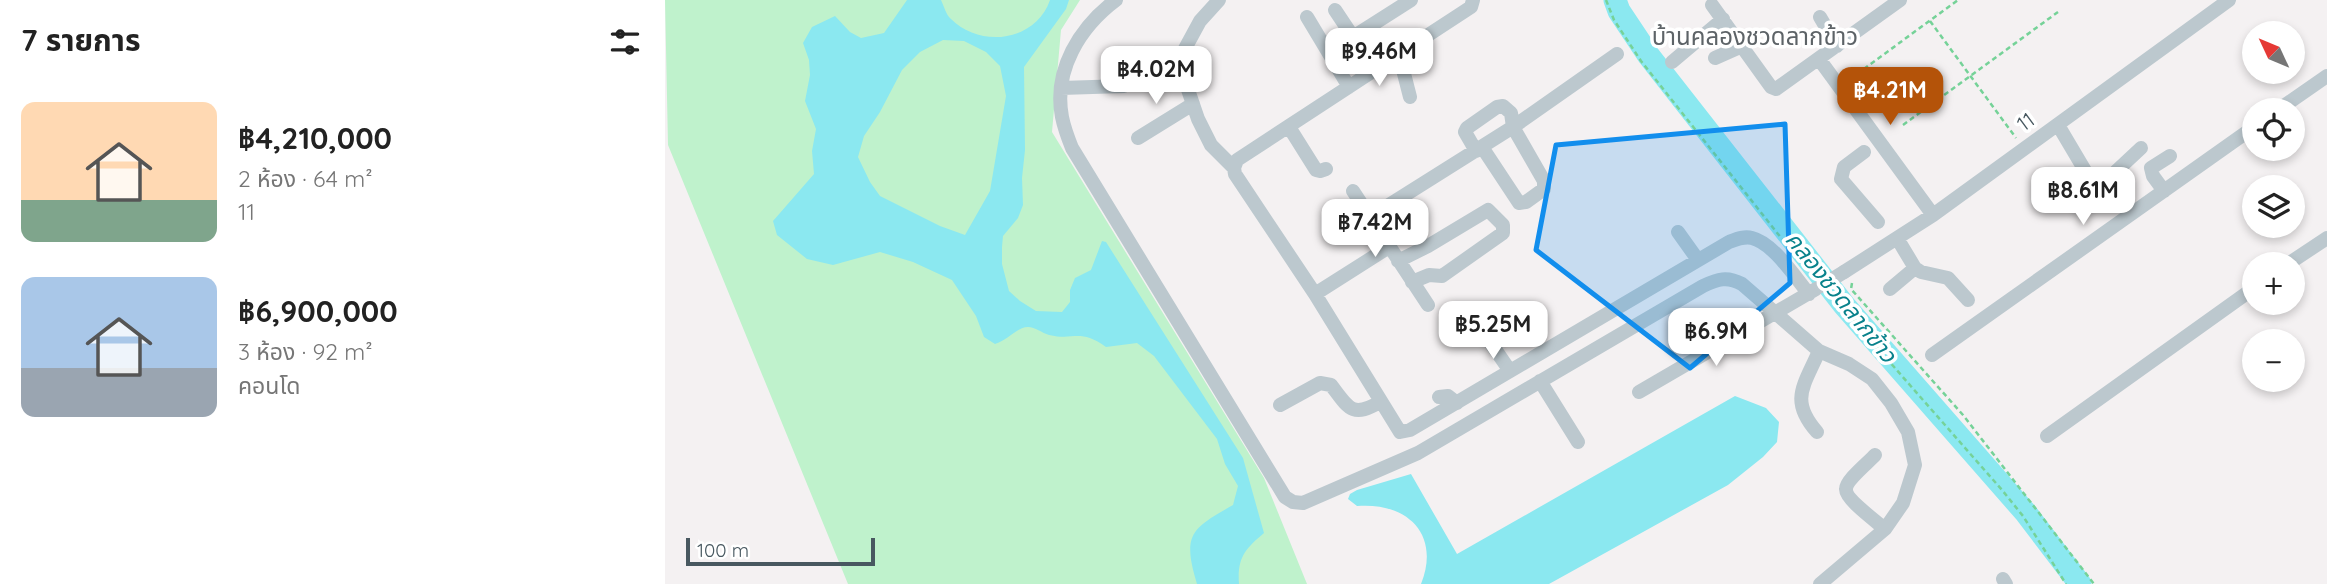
<!DOCTYPE html>
<html lang="th">
<meta charset="utf-8">
<style>
:root{--surface:#fff;--page:#f6f6f6;--text:#222;--muted:#767676;--accent:#b45309}
body{margin:0;font-family:Quicksand,"Noto Sans Thai",sans-serif;background:var(--page);color:var(--text);height:100vh;display:flex;flex-direction:column;font-size:26px;white-space:nowrap}
*{box-sizing:border-box;margin:0}
p{font-size:23px;color:var(--muted)}
.icon{flex:none;width:38px;height:38px;fill:none;stroke:currentColor;stroke-width:2;stroke-linecap:round;stroke-linejoin:round}
.map{position:relative;flex:1;overflow:hidden}
.details{display:flex;flex-direction:column;background:var(--surface);width:665px}
.details>*{flex:none}
.needle{width:46px;rotate:314deg}
.buttons{position:absolute;left:1577px;top:21px;display:grid;gap:14px}
.buttons a{display:grid;place-items:center;width:63px;height:63px;border-radius:50%;background:var(--surface);box-shadow:0 4px 10px #0003;font-size:35px}
.scale{position:absolute;left:21px;bottom:18px;width:189px;box-sizing:border-box;padding-left:7px;border:4px solid #485860;border-top:0;font-size:19px;line-height:24px;white-space:nowrap;color:#485860;-webkit-text-stroke:5px #fff;paint-order:stroke}
.price{position:absolute;translate:-50% -60px;padding:0 16px;border-radius:14px;background:#fff;color:#222;font-size:23px;line-height:46px;filter:drop-shadow(0 2px 4px #0008)}
.price::after{content:'';position:absolute;left:50%;top:42px;width:21px;height:16px;margin-left:-10px;background:inherit;clip-path:polygon(0 0,100% 0,50% 100%)}
.price.current{background:var(--accent);color:#fff}
ul{padding:0;list-style:none}
li{display:flex;align-items:center;gap:21px;height:175px;padding:0 21px}
li span{display:grid;place-items:center;flex:none;width:196px;height:140px;border-radius:14px;color:#555}
li>.icon{margin-inline-start:auto}
span .icon{width:84px;height:84px;fill:#fffc;stroke-width:1}
li b{font-size:30px}
h2{display:flex;justify-content:space-between;align-items:center;height:84px;padding:0 21px;font-size:30px}
main{display:flex;flex:1;min-height:0}
.map>svg:first-child{display:block}
</style>
<main>
<section class="details">
<h2>7 รายการ<svg class="icon" aria-label="filters" viewBox="0 0 24 24"><path d="M4 7h16M4 17h16"/><circle cx="9" cy="7" r="2"/><circle cx="15" cy="17" r="2"/></svg></h2>
<ul>
<li><span style="background:linear-gradient(#ffd9b3 70%,#7fa58c 0)"><svg class="icon" aria-label="home" viewBox="0 0 24 24"><path d="M3 11l9-7 9 7M6 9v11h12V9"/></svg></span><div><b>฿4,210,000</b><p>2 ห้อง · 64 m²</p><p>11</p></div></li>
<li><span style="background:linear-gradient(#a9c7e8 65%,#9aa5b1 0)"><svg class="icon" aria-label="home" viewBox="0 0 24 24"><path d="M3 11l9-7 9 7M6 9v11h12V9"/></svg></span><div><b>฿6,900,000</b><p>3 ห้อง · 92 m²</p><p>คอนโด</p></div></li>
</ul>
</section>
<div class="map">
<svg width="1662" height="584" viewBox="0 0 1662 584">
<rect width="100%" height="100%" fill="#f4f1f2"/>
<path fill="#bff2cc" d="M 0,0 L 415,0 L 396,30 L 387,132 L 599,478 L 642,584 L 183,584 L 3,145 Z"/>
<path fill="#8be8f0" fill-rule="evenodd" d="M 242,0 L 276,0 C 279,6 281,15 286,19 C 316,49 371,41 385,0 L 404,0 L 401,9 L 359,67 L 360,150 L 357,178 L 358,205 L 353,218 L 338,236 L 337,247 L 337,264 L 344,291 L 355,301 L 371,311 L 397,312 L 405,302 L 405,290 L 410,278 L 426,270 L 437,241 L 441,242 L 578,458 L 599,533 C 580,549 572,558 574,584 L 532,584 C 517,534 526,529 568,505 L 573,486 L 560,464 L 552,439 L 489,356 L 472,343 L 441,347 C 414,328 410,341 384,335 C 377,333 370,327 363,327 C 352,327 343,340 330,344 L 319,337 L 311,316 L 287,280 L 248,262 L 215,252 L 168,265 L 142,259 L 112,235 L 108,221 L 149,174 L 147,151 L 151,129 L 140,101 L 145,75 L 144,60 L 138,43 L 147,27 L 170,16 L 185,32 L 196,38 L 219,33 ZM 278,40 L 299,41 L 321,52 L 335,66 L 341,96 L 325,191 L 300,235 L 275,226 L 215,196 L 205,182 L 193,157 L 199,136 L 215,112 L 237,70 L 255,52 Z
M 1070,396 L 1101,408 L 1114,422 L 1112,442 L 1098,457 L 1063,485 L 884,584 L 756,584 C 776,534 742,502 692,506 L 683,499 L 685,494 L 692,490 L 746,474 L 792,554 Z"/>
<g fill="none" stroke-linecap="round" stroke-linejoin="round">
<path stroke="#8be8f0" stroke-width="23" d="M 950,0 L 954,11 L 984,56 L 1179,305 L 1361,513 L 1415,584"/>
<path stroke="#75d298" stroke-width="2.5" stroke-dasharray="5 3.5" stroke-linecap="butt" d="M 941,0 L 949,20 L 976,61 L 1117,239
M 1265,21 L 1351,138
M 1192,74 L 1293,0
M 1238,125 L 1393,12
M 1187,283 L 1186,289 L 1298,415 L 1429,584
M 1165,294 L 1337,490 L 1358,516 L 1401,584"/>
<path stroke="#bcc8ce" stroke-width="14" d="M 451,0 C 415,27 388,70 397,117 C 399,127 403,138 407,148 L 620,497 L 628,502 L 638,503 L 753,453 L 1038,286 C 1053,279 1062,276 1077,284 L 1154,351 L 1184,364 L 1207,379 L 1226,403 L 1243,432 L 1250,465 L 1238,503 L 1220,529 L 1155,584
M 554,0 L 535,21 L 516,56 L 517,72 L 533,119 L 546,145 L 569,168 L 570,174 L 650,294 L 735,432 L 745,430 L 1064,242 C 1072,239 1079,236 1087,238 C 1108,243 1130,277 1144,294
M 1047,5 L 1106,87 L 1111,89 L 1235,0
M 670,10 L 710,70
M 642,17 L 684,87
M 1155,17 L 1172,46
M 688,37 L 746,0
M 734,54 L 745,97
M 1050,58 L 1077,46
M 1154,59 L 1268,215
M 1007,62 L 1058,19
M 396,88 L 459,86
M 1613,110 L 1662,76
M 1393,125 L 1441,206
M 624,127 L 651,170 L 655,171 L 661,169
M 473,138 L 528,104
M 811,151 L 800,132 L 802,128 L 832,107 L 838,106 L 846,113 L 848,127 L 879,181 L 879,189 L 861,202 L 854,203 L 817,147
M 1199,152 L 1179,167 L 1176,179 L 1213,222
M 569,168 L 572,160 L 806,7 L 808,0
M 1431,190 L 1476,148
M 688,191 L 763,305
M 1499,191 L 1488,176 L 1486,168 L 1505,156
M 705,217 L 848,127 L 952,54
M 1013,232 L 1033,260
M 1232,238 L 1250,268 L 1256,272 L 1283,278 L 1303,300
M 733,261 L 763,246 L 823,210 L 838,225 L 838,233 L 777,276 L 764,275 L 747,282
M 1623,264 L 1662,238
M 1179,272 L 1268,215 L 1564,0
M 1225,289 L 1250,268
M 650,294 L 724,247
M 823,339 L 845,371
M 1267,355 L 1589,127
M 875,381 L 913,442
M 974,392 L 1151,289
M 774,397 L 783,396 L 792,403
M 615,405 L 655,383 L 666,385 C 684,409 687,418 715,402
M 1152,432 C 1124,400 1139,386 1154,351
M 1382,436 L 1589,288
M 1210,455 C 1204,462 1181,480 1181,489 C 1180,499 1212,522 1220,529
M 1338,579 L 1341,584"/>
<path stroke="#bcc8ce" stroke-width="14" d="M 1156,286 L 1179,272"/>
</g>
<path fill="#128eed" fill-opacity="0.2" stroke="#128eed" stroke-width="5" stroke-linejoin="round" d="M 1120,124 L 1125,283 L 1025,368 L 871,250 L 891,145 Z"/>
<g text-anchor="middle" stroke-width="7" stroke-linejoin="round" paint-order="stroke">
<g font-size="21" fill="#485860" stroke="#fff">
<text transform="translate(1361 122) rotate(-36)" y="7">11</text>
</g>
<g font-size="23" font-style="italic" fill="#09828c" stroke="#fff">
<text transform="translate(1176 297) rotate(51)" y="8">คลองชวดลากข้าว</text>
</g>
<g font-size="24" fill="#5d6367" stroke="#fff">
<text x="1090" y="45">บ้านคลองชวดลากข้าว</text>
</g>
</g>
</svg>
<div class="buttons">
<a><svg class="needle" viewBox="-14 -14 28 28"><path d="M0-13l5 13h-10z" fill="#e53935"/><path d="M0 13l5-13h-10z" fill="#767676"/></svg></a>
<a><svg class="icon" aria-label="locate" viewBox="0 0 24 24"><circle cx="12" cy="12" r="6"/><path d="M12 2v4M12 18v4M2 12h4M18 12h4"/></svg></a>
<a><svg class="icon" aria-label="layers" viewBox="0 0 24 24"><path d="M12 4l9 5-9 5-9-5zM3 14l9 5 9-5"/></svg></a>
<a>+</a>
<a>−</a>
</div>
<div class="scale">100 m</div>
<b class="price" style="left:714px;top:88px">฿9.46M</b>
<b class="price" style="left:491px;top:106px">฿4.02M</b>
<b class="price current" style="left:1225px;top:127px">฿4.21M</b>
<b class="price" style="left:1418px;top:227px">฿8.61M</b>
<b class="price" style="left:710px;top:259px">฿7.42M</b>
<b class="price" style="left:828px;top:361px">฿5.25M</b>
<b class="price" style="left:1051px;top:368px">฿6.9M</b>
</div>
</main>
